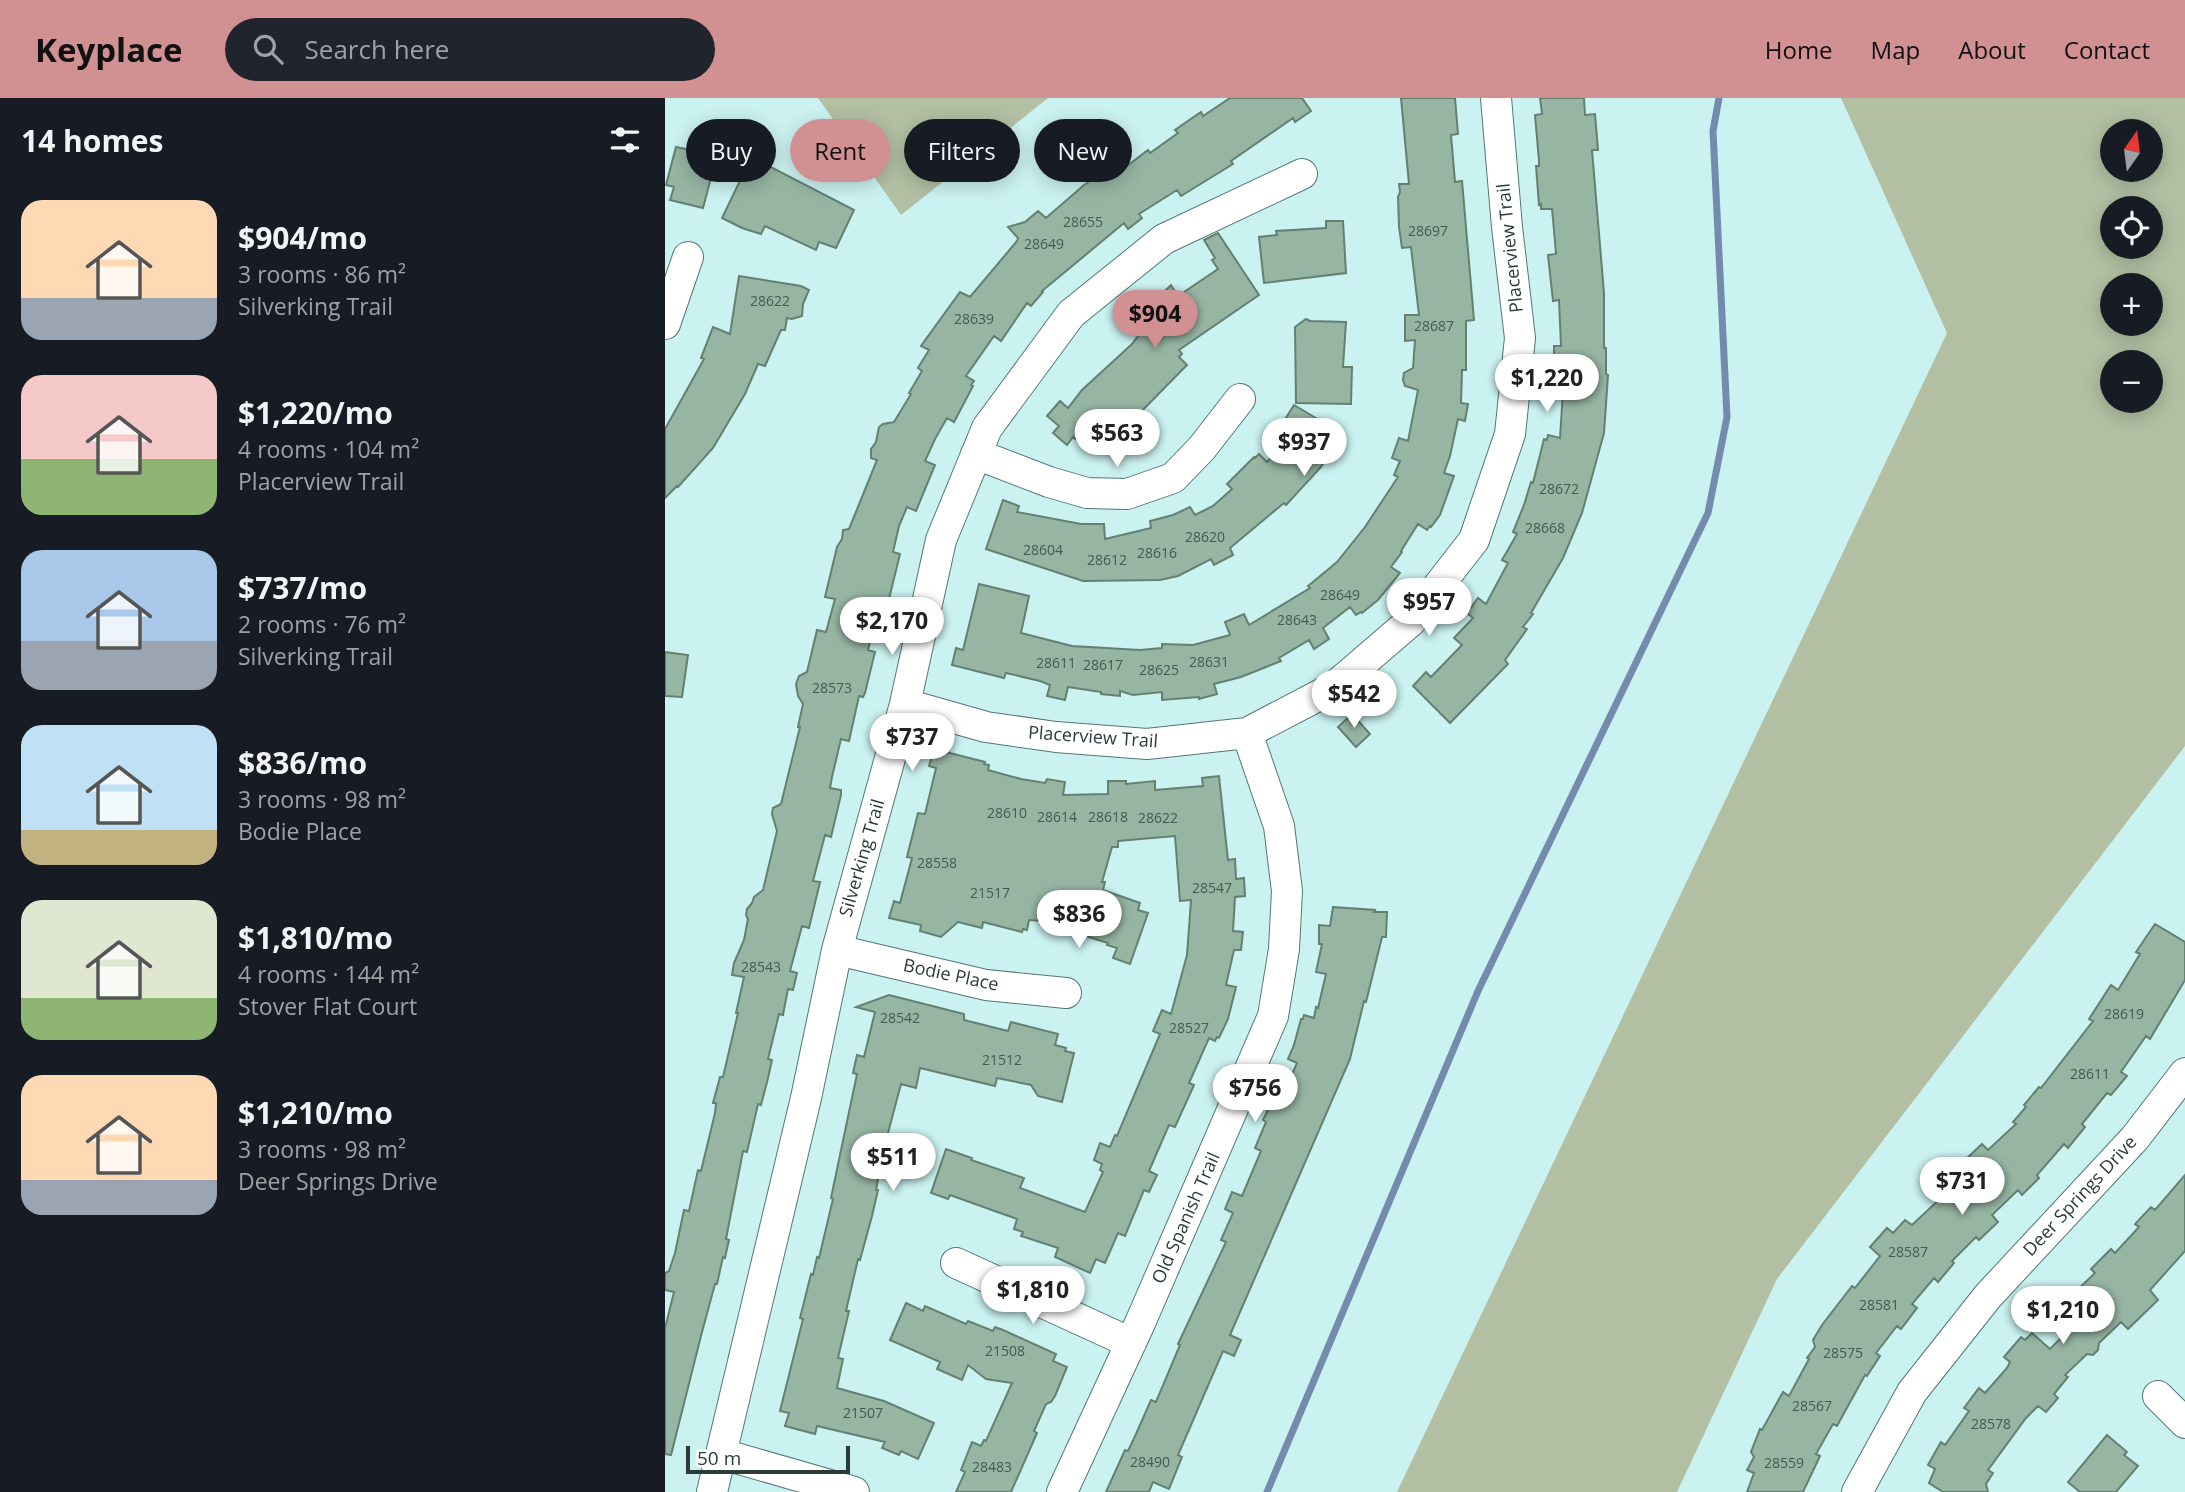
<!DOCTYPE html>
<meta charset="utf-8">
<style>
:root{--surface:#171b24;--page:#20242c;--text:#f1f3f6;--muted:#9ea1a6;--accent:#d19092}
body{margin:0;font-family:"Open Sans",sans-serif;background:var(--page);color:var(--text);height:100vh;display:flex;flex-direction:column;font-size:26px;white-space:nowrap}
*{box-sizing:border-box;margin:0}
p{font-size:23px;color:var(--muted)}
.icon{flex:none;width:38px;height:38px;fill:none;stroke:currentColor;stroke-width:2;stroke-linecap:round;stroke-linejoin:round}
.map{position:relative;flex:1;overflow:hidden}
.sheet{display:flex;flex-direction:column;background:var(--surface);width:665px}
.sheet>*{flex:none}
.guide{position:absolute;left:21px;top:21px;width:665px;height:63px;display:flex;gap:14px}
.needle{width:46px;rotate:14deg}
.controls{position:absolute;left:1435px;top:21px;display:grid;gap:14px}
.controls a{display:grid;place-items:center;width:63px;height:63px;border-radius:50%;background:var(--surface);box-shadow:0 4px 18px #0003;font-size:35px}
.scale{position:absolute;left:21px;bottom:18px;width:164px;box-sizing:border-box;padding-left:7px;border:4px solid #2b3a3a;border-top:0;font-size:19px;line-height:24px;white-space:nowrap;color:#2b3a3a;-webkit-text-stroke:5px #fff;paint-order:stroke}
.price{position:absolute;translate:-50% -60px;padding:0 16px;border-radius:24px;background:#fff;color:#222;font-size:23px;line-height:46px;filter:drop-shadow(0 2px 4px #0008)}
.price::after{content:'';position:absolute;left:50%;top:42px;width:21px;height:16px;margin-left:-10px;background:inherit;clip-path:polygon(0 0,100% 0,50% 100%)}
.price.current{background:var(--accent);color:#111}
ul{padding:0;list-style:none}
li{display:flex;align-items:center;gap:21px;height:175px;padding:0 21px}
li span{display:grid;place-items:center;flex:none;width:196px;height:140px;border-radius:21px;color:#555}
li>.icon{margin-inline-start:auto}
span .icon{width:84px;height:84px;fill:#fffc;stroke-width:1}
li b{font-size:30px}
h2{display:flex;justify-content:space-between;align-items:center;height:84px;padding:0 21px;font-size:30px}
.tag{padding:0 24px;border-radius:32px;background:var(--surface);box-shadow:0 4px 18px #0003;font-size:24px;line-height:63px}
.tag.current{background:var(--accent);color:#111}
header{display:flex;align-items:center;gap:42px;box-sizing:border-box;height:98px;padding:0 35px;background:var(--accent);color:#111}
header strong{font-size:33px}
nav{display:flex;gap:38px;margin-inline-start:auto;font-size:24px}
.search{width:490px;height:63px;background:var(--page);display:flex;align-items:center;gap:18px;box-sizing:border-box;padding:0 24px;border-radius:38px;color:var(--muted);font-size:26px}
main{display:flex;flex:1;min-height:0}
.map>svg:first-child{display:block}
</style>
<header>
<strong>Keyplace</strong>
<div class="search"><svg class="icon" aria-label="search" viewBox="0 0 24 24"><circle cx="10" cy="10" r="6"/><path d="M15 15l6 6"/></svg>Search here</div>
<nav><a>Home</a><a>Map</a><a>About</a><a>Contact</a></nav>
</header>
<main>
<section class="sheet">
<h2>14 homes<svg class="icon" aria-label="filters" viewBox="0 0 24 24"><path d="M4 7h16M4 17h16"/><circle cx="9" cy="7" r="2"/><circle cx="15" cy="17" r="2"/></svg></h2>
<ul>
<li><span style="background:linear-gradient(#ffd9b3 70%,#9aa5b1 0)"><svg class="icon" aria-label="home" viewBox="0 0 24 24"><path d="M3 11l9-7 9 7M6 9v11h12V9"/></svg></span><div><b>$904/mo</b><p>3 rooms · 86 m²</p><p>Silverking Trail</p></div></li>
<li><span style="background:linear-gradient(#f6c9c9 60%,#8fb573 0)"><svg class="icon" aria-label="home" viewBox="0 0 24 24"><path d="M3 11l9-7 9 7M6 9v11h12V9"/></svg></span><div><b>$1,220/mo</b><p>4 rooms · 104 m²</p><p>Placerview Trail</p></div></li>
<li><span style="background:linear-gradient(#a9c7e8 65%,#9aa5b1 0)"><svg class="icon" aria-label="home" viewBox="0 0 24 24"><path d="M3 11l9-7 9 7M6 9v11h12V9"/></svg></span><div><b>$737/mo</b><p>2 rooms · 76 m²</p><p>Silverking Trail</p></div></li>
<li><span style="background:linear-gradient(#bfe0f5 75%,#c2b280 0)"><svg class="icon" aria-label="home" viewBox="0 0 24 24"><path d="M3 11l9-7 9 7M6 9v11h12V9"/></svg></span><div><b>$836/mo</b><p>3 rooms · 98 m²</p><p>Bodie Place</p></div></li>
<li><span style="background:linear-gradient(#dfe7d0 70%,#8fb573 0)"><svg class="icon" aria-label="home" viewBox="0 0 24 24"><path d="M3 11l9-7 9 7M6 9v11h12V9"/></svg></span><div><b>$1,810/mo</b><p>4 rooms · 144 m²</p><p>Stover Flat Court</p></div></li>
<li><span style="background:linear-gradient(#ffd9b3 75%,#9aa5b1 0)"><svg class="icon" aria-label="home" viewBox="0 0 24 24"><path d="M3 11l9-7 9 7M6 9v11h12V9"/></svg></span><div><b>$1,210/mo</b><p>3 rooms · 98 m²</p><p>Deer Springs Drive</p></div></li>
</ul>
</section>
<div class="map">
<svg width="1520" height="1394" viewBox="0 0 1520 1394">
<rect width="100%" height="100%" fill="#caf2f0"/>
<path fill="#b2bfa2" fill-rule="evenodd" d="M 153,0 L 383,0 L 236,117 Z
M 1176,0 L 1520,0 L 1520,648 L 1112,1181 L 1012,1394 L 732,1394 L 1282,235 ZM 1447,33 L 1486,33 L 1486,72 L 1447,72 ZM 1447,110 L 1486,110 L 1486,149 L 1447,149 ZM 1447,187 L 1486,187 L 1486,226 L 1447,226 ZM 1447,264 L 1486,264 L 1486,303 L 1447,303 Z"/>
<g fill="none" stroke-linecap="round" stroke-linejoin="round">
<path stroke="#758bae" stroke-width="7" d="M 602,1394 L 813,893 L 1043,415 L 1062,319 L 1048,33 L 1054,0"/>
</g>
<path fill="#96b5a3" stroke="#638070" stroke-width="2" d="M 565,0 L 637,0 L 646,13 L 630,24 L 628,20 L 566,63 L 568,66 L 516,98 L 512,92 L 474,116 L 477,120 L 463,131 L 459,125 L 377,193 L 378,194 L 366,208 L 362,205 L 336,243 L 329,238 L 301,278 L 309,283 L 306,287 L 308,288 L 289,324 L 282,320 L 270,341 L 260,363 L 270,367 L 251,413 L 242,409 L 234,428 L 228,454 L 235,456 L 224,501 L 216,500 L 203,552 L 210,554 L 200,595 L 198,599 L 194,598 L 184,643 L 176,641 L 167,679 L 165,690 L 176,692 L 176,697 L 166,739 L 160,737 L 148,783 L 155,784 L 144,830 L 137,828 L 125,873 L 132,875 L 128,892 L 123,891 L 118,917 L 114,916 L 103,961 L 107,962 L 103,980 L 96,1007 L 93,1006 L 82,1054 L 78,1053 L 61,1141 L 64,1142 L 60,1160 L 58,1159 L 52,1186 L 50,1186 L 37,1234 L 6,1357 L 0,1356 L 0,1230 L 9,1194 L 0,1192 L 0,1175 L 4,1173 L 10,1155 L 19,1112 L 24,1113 L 33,1072 L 36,1073 L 50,1015 L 51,1005 L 48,1005 L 55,979 L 58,979 L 73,915 L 71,915 L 79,879 L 67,877 L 69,865 L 79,842 L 83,821 L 81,817 L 82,811 L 87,805 L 89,799 L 98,792 L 112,733 L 107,716 L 108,710 L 116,706 L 135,629 L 133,629 L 138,606 L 133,598 L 131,586 L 134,578 L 142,574 L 152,532 L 161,534 L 170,501 L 160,499 L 172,449 L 177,441 L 178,432 L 184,431 L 212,362 L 206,360 L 206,351 L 211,344 L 214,329 L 218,326 L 229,324 L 246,296 L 244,295 L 257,273 L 253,270 L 264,252 L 256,248 L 295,194 L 305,199 L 352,143 L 353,140 L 343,129 L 360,124 L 373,113 L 381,120 L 419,87 L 439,73 L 445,81 L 483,52 L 485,55 L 513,35 L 510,32 L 536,14 L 538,18 Z
M 736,0 L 790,0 L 793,36 L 786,37 L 790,84 L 797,83 L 809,222 L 801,223 L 801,272 L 797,272 L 796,305 L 803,306 L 800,323 L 793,321 L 785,358 L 779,375 L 789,378 L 775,417 L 766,429 L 765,428 L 762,432 L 753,426 L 736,453 L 737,454 L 726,469 L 735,475 L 713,502 L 697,515 L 696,514 L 691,517 L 685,509 L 658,530 L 664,541 L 649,551 L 644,542 L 614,560 L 616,563 L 576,579 L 549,586 L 552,596 L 534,601 L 534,599 L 497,602 L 497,594 L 468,597 L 455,593 L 455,598 L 436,596 L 436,594 L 403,589 L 400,602 L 382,598 L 385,587 L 375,583 L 341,575 L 339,580 L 287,567 L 291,550 L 298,552 L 314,486 L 364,498 L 356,535 L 407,548 L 475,552 L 497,550 L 497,546 L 528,547 L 565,537 L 560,524 L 579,516 L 584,527 L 645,490 L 643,488 L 672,464 L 700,429 L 733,379 L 729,377 L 735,363 L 727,360 L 734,340 L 743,343 L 753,292 L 740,288 L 738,282 L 739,275 L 748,270 L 750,242 L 740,243 L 740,217 L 754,217 L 746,149 L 737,150 L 734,129 L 733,99 L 735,94 L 734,86 L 744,86 Z
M 875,0 L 919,0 L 920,17 L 930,16 L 933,52 L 927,52 L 939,195 L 939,250 L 941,250 L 941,276 L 943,277 L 939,335 L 917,415 L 898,460 L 866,515 L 868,516 L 858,529 L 862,531 L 840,562 L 843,566 L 785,625 L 748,588 L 761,574 L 766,579 L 797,547 L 789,540 L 808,520 L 802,515 L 813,500 L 821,506 L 843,465 L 837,462 L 852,436 L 848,434 L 859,407 L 866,384 L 868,385 L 879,341 L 882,342 L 883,337 L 895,340 L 898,293 L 891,292 L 893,266 L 889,266 L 889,248 L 896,248 L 894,202 L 888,203 L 883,157 L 891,156 L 888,121 L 887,111 L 876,111 L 876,106 L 874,107 L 871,68 L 874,68 L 874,63 L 870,17 L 877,16 Z
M 11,49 L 52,57 L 38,110 L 5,102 L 9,89 L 1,87 Z
M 85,62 L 103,70 L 104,68 L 189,112 L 171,150 L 154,144 L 151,152 L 100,128 L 96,136 L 77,130 L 57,120 Z
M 661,123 L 678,123 L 681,175 L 599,185 L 594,139 L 612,137 L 611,133 L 661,130 Z
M 553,135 L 594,197 L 514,252 L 517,256 L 514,259 L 522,267 L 466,324 L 456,315 L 424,352 L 408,339 L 402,347 L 388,335 L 394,328 L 382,318 L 395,303 L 403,310 L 417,292 L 467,246 L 473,238 L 466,230 L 469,227 L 468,225 L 506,187 L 513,198 L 553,171 L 547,162 L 550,160 L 539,142 Z
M 74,178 L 136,188 L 144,192 L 138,206 L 137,218 L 127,221 L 122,220 L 120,232 L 116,232 L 100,268 L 93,266 L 80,296 L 48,350 L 13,389 L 12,388 L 0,400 L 0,331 L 39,261 L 36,260 L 48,229 L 65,236 Z
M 641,221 L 645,223 L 681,224 L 678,269 L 687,269 L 686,306 L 631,305 L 630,229 Z
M 629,307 L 676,335 L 656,369 L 621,407 L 619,405 L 565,450 L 568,457 L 549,467 L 546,461 L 513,478 L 495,482 L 418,483 L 321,451 L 338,402 L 354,408 L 352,414 L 416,426 L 439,426 L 440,441 L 486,430 L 485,423 L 508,417 L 525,409 L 530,417 L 548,408 L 567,391 L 562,386 L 589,359 L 590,360 L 594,356 L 602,364 L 616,349 L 628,328 L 619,323 Z
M 0,554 L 23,557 L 17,599 L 0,598 Z
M 687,616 L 705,636 L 691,649 L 673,629 Z
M 269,651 L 320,664 L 319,666 L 324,667 L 323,672 L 356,681 L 380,685 L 382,681 L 400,684 L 398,697 L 443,696 L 443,683 L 461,683 L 461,686 L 490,683 L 490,692 L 538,688 L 537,680 L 554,678 L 563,762 L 570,761 L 571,781 L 579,780 L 580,798 L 570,799 L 568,833 L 578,834 L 576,852 L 569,852 L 561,887 L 571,889 L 563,921 L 554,940 L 552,939 L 550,943 L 544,940 L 524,985 L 529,987 L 510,1029 L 504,1027 L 484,1073 L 492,1077 L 484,1094 L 479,1092 L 460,1138 L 453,1135 L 440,1165 L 431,1161 L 425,1175 L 390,1159 L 393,1150 L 356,1138 L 358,1134 L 349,1131 L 352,1121 L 285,1097 L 283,1101 L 266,1095 L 281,1051 L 307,1060 L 306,1062 L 359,1080 L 355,1090 L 420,1114 L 438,1074 L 435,1072 L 437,1066 L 429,1062 L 435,1045 L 445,1049 L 450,1037 L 452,1038 L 495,936 L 488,933 L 497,912 L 506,916 L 522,857 L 526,802 L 515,803 L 510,738 L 453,743 L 453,749 L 447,749 L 437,784 L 440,784 L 438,792 L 475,805 L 473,812 L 483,815 L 465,866 L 448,860 L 452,850 L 442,847 L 443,845 L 408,834 L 409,831 L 376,823 L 364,822 L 362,832 L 358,831 L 357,834 L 318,824 L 317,830 L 293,824 L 276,839 L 255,833 L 256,827 L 224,820 L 229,803 L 235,805 L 247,760 L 242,759 L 253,715 L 260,716 L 271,670 L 264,668 Z
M 668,809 L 710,812 L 709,814 L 722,814 L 721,839 L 717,839 L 701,904 L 699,903 L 685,961 L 565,1237 L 576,1242 L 569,1258 L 558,1253 L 513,1357 L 517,1359 L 504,1391 L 488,1384 L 484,1394 L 441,1394 L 460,1352 L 463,1353 L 471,1336 L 486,1302 L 491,1304 L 515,1247 L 513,1246 L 561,1144 L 556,1142 L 568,1115 L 560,1111 L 567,1094 L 577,1098 L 596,1053 L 590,1050 L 601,1024 L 598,1022 L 606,1006 L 613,1009 L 632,965 L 623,961 L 629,947 L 636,921 L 638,921 L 639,917 L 649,920 L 651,909 L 653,910 L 661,876 L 651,874 L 657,846 L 654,846 L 654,827 L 665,828 Z
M 1490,826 L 1520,844 L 1520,882 L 1485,941 L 1481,938 L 1456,974 L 1462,978 L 1446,997 L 1442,995 L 1417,1026 L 1420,1029 L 1403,1050 L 1399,1046 L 1372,1077 L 1374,1080 L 1357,1097 L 1353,1092 L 1327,1117 L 1333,1124 L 1314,1142 L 1311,1139 L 1287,1163 L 1289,1165 L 1273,1184 L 1269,1180 L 1247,1206 L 1252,1210 L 1236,1231 L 1232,1228 L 1211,1255 L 1215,1258 L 1202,1278 L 1200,1277 L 1172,1328 L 1168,1326 L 1151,1356 L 1155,1358 L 1138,1394 L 1082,1394 L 1089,1375 L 1082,1372 L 1089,1359 L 1086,1354 L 1095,1331 L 1097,1332 L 1118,1294 L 1124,1298 L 1144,1261 L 1142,1260 L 1150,1249 L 1148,1242 L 1157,1227 L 1187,1188 L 1190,1190 L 1215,1158 L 1205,1149 L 1222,1130 L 1228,1135 L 1240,1122 L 1247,1127 L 1277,1099 L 1274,1095 L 1303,1067 L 1299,1063 L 1317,1046 L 1323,1052 L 1351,1026 L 1348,1024 L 1361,1009 L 1359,1007 L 1374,989 L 1376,990 L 1428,923 L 1424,921 L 1446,887 L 1453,892 L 1475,856 L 1471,854 Z
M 224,897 L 299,916 L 299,922 L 343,933 L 346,924 L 393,936 L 390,947 L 401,950 L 400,953 L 409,955 L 397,1004 L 373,998 L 366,987 L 332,980 L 330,988 L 255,970 L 251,990 L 236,986 L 211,1080 L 213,1081 L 211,1092 L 213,1092 L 207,1118 L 195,1162 L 193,1161 L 181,1213 L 184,1213 L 173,1260 L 178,1261 L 172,1290 L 219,1303 L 269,1325 L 253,1361 L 236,1353 L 234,1357 L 217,1350 L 220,1344 L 152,1328 L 150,1336 L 120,1328 L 124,1315 L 115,1313 L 138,1221 L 135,1220 L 146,1176 L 148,1177 L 152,1159 L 154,1160 L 168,1101 L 166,1100 L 192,976 L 188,975 L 192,957 L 199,959 L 210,914 L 191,909 Z
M 1520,1077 L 1520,1153 L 1485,1192 L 1493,1202 L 1463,1231 L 1456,1224 L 1434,1245 L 1433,1252 L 1428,1257 L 1422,1256 L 1400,1277 L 1403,1279 L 1389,1296 L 1393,1300 L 1381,1314 L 1373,1308 L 1361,1320 L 1323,1372 L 1328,1375 L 1321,1386 L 1323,1394 L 1278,1394 L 1264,1385 L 1270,1371 L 1263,1367 L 1276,1344 L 1280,1347 L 1304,1313 L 1299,1310 L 1314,1290 L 1320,1295 L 1342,1270 L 1345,1264 L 1339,1259 L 1356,1239 L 1360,1242 L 1367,1235 L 1385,1251 L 1401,1235 L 1385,1217 L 1387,1215 L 1383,1211 L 1401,1193 L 1406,1198 L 1430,1175 L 1426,1171 L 1446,1151 L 1450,1155 L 1474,1129 L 1470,1126 L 1486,1109 L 1490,1112 Z
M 241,1205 L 258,1213 L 260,1208 L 301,1226 L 303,1223 L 328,1233 L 330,1229 L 338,1232 L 391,1256 L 388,1263 L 402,1269 L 390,1298 L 386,1304 L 381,1306 L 369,1333 L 372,1335 L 346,1394 L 291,1394 L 300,1374 L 296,1372 L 307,1344 L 316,1348 L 319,1342 L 321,1343 L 347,1285 L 321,1281 L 303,1267 L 297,1282 L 272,1271 L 275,1264 L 225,1242 Z
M 1442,1337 L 1462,1354 L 1459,1357 L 1473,1368 L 1451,1394 L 1415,1394 L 1403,1384 Z"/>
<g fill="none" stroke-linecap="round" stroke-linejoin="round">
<defs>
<path id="minor" d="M 0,226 L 23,159
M 311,356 L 384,384 L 422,395 L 462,396 L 508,380 L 537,350 L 575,301
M 240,606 L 321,629 L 391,639 L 482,646 L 582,635 L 668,590 L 746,523 L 809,442 L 845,336 L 855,240 L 842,129 L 831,0
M 172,852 L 321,887 L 401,895
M 291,1165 L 466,1245
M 1493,1298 L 1520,1325
M 57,1356 L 189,1394
M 47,1394 L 141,1000 L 172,852 L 240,606 L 276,442 L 322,330 L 406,216 L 499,141 L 637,76
M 397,1394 L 475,1225 L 608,918 L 619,851 L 622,793 L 614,728 L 582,635
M 1192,1394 L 1247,1294 L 1323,1198 L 1470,1040 L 1520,975"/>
</defs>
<use href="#minor" stroke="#537776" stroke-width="32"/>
<use href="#minor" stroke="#fff" stroke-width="30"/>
</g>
<g text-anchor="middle" stroke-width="7" stroke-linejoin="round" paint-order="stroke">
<g font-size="14" fill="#465954">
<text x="418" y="129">28655</text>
<text x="763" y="138">28697</text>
<text x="379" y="151">28649</text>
<text x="105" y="208">28622</text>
<text x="309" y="226">28639</text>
<text x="769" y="233">28687</text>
<text x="894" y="396">28672</text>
<text x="880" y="435">28668</text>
<text x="540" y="444">28620</text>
<text x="378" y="457">28604</text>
<text x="492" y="460">28616</text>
<text x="442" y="467">28612</text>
<text x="675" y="502">28649</text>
<text x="632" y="527">28643</text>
<text x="544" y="569">28631</text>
<text x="391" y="570">28611</text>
<text x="438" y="572">28617</text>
<text x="494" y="577">28625</text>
<text x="167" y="595">28573</text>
<text x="342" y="720">28610</text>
<text x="392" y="724">28614</text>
<text x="443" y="724">28618</text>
<text x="493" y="725">28622</text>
<text x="272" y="770">28558</text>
<text x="547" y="795">28547</text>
<text x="325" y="800">21517</text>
<text x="96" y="874">28543</text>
<text x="1459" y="921">28619</text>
<text x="235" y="925">28542</text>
<text x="524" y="935">28527</text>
<text x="337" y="967">21512</text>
<text x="1425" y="981">28611</text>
<text x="1243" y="1159">28587</text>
<text x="1214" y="1212">28581</text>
<text x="340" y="1258">21508</text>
<text x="1178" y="1260">28575</text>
<text x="1147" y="1313">28567</text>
<text x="198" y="1320">21507</text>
<text x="1326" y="1331">28578</text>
<text x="485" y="1369">28490</text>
<text x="1119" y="1370">28559</text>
<text x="327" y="1374">28483</text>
</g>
<g font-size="18" fill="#2b3a3a" stroke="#fff">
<text transform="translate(845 150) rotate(-96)" y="6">Placerview Trail</text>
<text transform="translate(428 639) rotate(4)" y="6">Placerview Trail</text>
<text transform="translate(197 760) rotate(-74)" y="6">Silverking Trail</text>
<text transform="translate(286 877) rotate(12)" y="6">Bodie Place</text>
<text transform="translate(1415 1098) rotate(-47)" y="6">Deer Springs Drive</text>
<text transform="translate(521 1120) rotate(-66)" y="6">Old Spanish Trail</text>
</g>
</g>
</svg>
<div class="controls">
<a><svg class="needle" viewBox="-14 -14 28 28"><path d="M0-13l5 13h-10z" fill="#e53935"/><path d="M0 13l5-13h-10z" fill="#9ea1a6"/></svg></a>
<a><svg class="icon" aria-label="locate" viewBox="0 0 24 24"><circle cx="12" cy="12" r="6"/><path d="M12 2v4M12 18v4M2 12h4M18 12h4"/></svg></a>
<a>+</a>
<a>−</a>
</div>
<div class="scale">50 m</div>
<b class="price current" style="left:490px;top:252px">$904</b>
<b class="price" style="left:882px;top:316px">$1,220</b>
<b class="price" style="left:452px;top:371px">$563</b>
<b class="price" style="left:639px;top:380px">$937</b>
<b class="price" style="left:764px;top:540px">$957</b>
<b class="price" style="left:227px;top:559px">$2,170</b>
<b class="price" style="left:689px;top:632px">$542</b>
<b class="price" style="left:247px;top:675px">$737</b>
<b class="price" style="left:414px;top:852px">$836</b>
<b class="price" style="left:590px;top:1026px">$756</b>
<b class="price" style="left:228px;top:1095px">$511</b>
<b class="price" style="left:1297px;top:1119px">$731</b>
<b class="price" style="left:368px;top:1228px">$1,810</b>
<b class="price" style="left:1398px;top:1248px">$1,210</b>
<div class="guide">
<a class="tag">Buy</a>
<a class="tag current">Rent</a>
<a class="tag">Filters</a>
<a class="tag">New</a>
</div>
</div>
</main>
